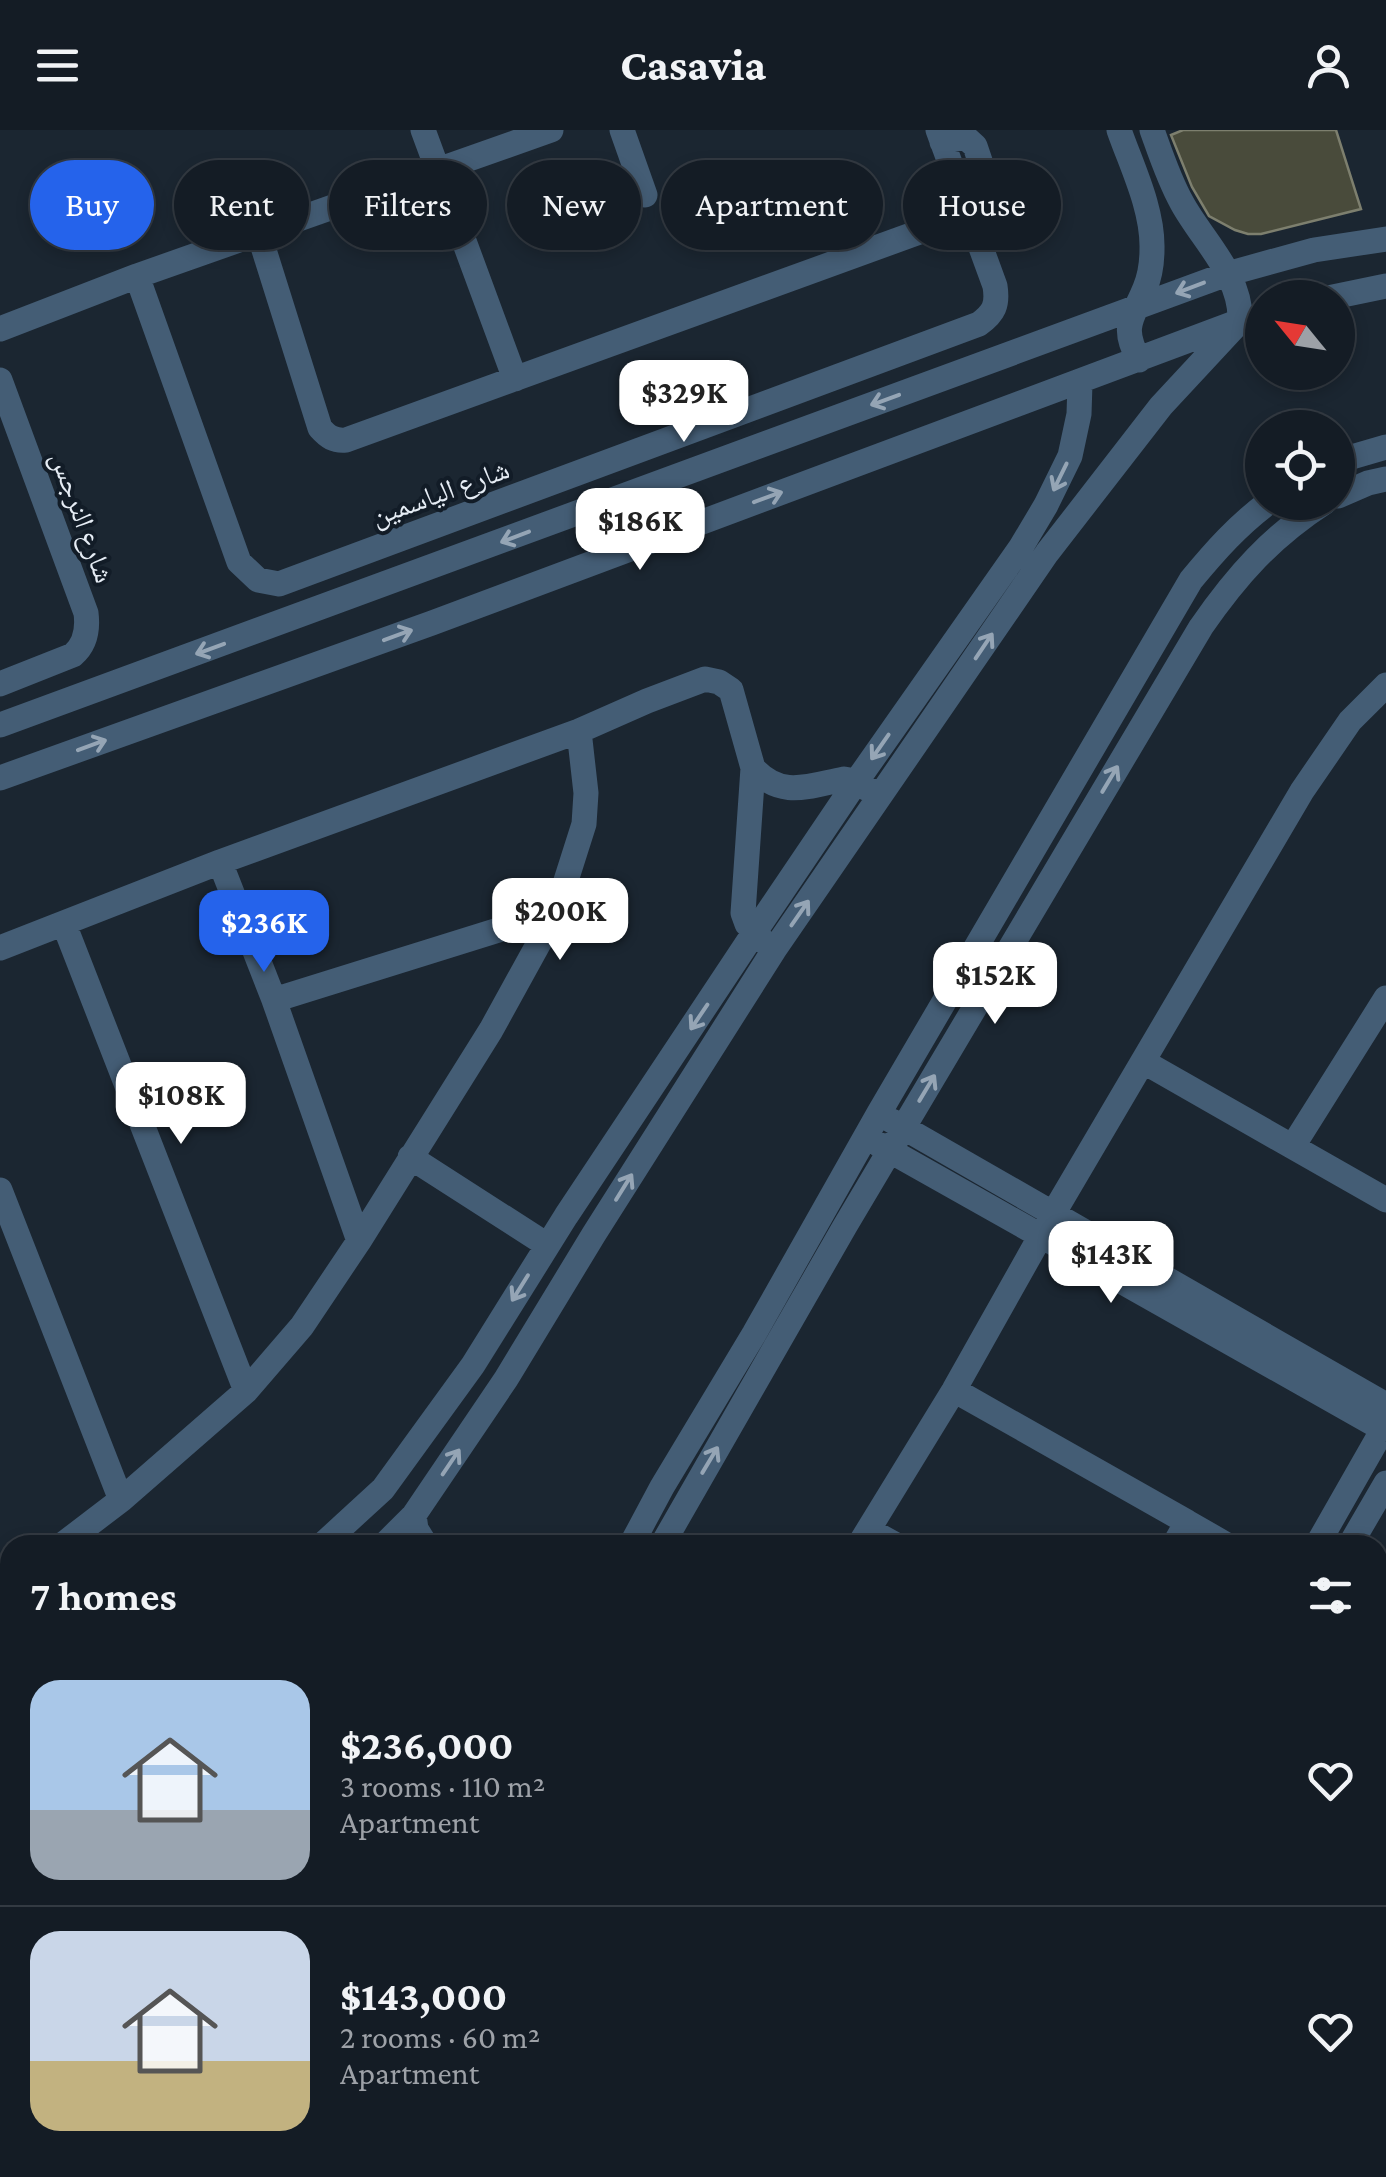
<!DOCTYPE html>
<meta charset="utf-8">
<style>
:root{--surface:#141c25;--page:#1d252d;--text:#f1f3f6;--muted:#9da1a7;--line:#333a42;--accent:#2563eb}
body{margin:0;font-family:"Crimson Pro","Noto Naskh Arabic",serif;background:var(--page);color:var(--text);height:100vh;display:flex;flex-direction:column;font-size:38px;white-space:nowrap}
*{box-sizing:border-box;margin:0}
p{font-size:32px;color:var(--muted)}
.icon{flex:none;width:55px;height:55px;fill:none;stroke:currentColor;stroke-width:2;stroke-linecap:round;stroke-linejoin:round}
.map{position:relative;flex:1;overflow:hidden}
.sheet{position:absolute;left:0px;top:1405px;width:1388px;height:642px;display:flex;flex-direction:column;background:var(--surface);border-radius:30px 30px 0 0;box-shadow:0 5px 15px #0003,0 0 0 2px var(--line)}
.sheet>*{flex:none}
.hud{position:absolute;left:30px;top:30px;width:1328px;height:90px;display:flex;gap:20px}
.needle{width:65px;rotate:300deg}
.buttons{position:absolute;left:1245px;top:150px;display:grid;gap:20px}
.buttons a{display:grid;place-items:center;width:110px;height:110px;border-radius:50%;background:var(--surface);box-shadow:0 5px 15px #0003,0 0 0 2px var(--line);font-size:50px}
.price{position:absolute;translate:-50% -85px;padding:0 22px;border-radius:20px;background:#fff;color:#222;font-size:32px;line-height:65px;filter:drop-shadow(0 2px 5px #0008)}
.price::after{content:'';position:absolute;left:50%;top:60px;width:30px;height:22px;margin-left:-15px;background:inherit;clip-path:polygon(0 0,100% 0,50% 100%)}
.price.active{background:var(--accent);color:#fff}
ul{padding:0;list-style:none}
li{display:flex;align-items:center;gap:30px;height:250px;padding:0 30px}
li+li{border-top:2px solid var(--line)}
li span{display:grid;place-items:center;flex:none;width:280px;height:200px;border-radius:30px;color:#555}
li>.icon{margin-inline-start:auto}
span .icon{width:120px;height:120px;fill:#fffc;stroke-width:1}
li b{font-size:42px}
h2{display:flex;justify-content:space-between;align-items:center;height:120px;padding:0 30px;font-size:42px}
.pill{padding:0 35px;border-radius:45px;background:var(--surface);box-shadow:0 5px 15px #0003,0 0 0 2px var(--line);font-size:35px;line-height:90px}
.pill.active{background:var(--accent);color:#fff}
header{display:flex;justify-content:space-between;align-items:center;height:130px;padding:0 30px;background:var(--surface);font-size:45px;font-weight:700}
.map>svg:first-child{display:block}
</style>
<header><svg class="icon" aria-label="menu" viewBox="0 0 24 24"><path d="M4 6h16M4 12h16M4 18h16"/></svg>Casavia<svg class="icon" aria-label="person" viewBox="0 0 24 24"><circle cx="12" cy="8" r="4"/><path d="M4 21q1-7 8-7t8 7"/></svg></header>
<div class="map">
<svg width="1386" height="2047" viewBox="0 0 1386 2047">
<rect width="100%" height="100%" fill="#1b2631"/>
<path fill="#494b3b" stroke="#7d7f6e" stroke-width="2.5" d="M 1183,0 L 1336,0 L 1361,79 L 1261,104 L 1248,104 L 1235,100 L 1209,86 L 1192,57 L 1171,5 Z"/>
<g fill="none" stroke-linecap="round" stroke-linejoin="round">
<path stroke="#445d75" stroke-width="25" d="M 423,0 L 515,249
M 622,0 L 645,65
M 1119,0 C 1132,37 1153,79 1152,119 C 1152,132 1150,146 1145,158 C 1133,188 1120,196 1139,230
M 942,12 L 965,7 L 975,16 L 1001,93 L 995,104 L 978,112
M 259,104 L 320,298 C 328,307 334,311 346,310 L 969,84
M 137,146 L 239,432 L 258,450 L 279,454 L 979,194 C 994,183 998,175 995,156 L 938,0
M 1328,168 L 1386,156
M 0,199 L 137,146 L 551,0
M 0,250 L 86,483 C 88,499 86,514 73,525 L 0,554
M 1338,331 L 1386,317
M 1338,366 L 1368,353 L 1386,349
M 0,595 L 1227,144 L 1314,120 L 1386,109
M 753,638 C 781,669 808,656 844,649 L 850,650 L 868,659
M 0,648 L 432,493 L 1240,191 L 1262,185
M 220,732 L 274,870
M 64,794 L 246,1261
M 0,818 L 220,732 L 579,601 L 647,571 L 705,549 L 719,552 L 731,560 L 753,638 L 743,783 L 747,794 L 763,811
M 1144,932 L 1386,1070
M 892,991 L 1386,1275
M 878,1014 L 1383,1299
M 1293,1016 L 1386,868
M 410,1027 L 547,1115
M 0,1060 L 121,1370
M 359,1111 L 274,870 L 556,782
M 954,1260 L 1187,1392
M 869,1400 L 896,1415
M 62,1415 L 121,1370 L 246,1261 L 302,1196 L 359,1111 L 491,900 L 556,782 L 584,694 L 586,663 L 579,601
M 322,1415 L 383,1359 L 473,1235 L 566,1086 L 754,803 L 856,652 L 1021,417 L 1046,375 L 1070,326 L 1079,284 L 1080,253
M 384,1415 L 414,1385
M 426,1415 L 416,1399 L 414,1385 L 506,1249 L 594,1104 L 774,820 L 1047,423 L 1161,276 L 1240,191 C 1242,146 1202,110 1182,73 C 1169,50 1161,25 1152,0
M 631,1415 L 662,1357 L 754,1204 L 879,983 L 1191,450 C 1215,421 1238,395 1269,372
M 662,1415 L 845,1096 L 1201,497 C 1237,445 1271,407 1325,372
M 859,1415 L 954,1260 L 1053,1084 L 1302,661 L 1350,591 L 1386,555
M 1174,1415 L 1187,1392 L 1227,1415
M 1317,1415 L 1386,1294
M 1350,1415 L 1386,1353
M 0,1462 L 10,1455
M 0,1670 L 10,1662
M 1378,1682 L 1386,1667
M 0,1711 L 10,1704
M 1378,1854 L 1386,1858
M 966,2038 L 983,2047
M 1038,2038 L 1048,2047
M 1344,2038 L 1362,2047
M 1172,2047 L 1177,2038"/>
</g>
<defs><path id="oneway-shaft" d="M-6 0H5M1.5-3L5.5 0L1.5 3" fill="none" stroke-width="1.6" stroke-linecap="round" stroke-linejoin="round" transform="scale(2.5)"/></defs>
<g stroke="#95a5b5">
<use href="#oneway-shaft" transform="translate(1190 158) rotate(159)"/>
<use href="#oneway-shaft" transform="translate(885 270) rotate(160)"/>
<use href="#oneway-shaft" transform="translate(1060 347) rotate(116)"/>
<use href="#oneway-shaft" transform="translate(768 367) rotate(-20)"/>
<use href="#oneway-shaft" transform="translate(515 407) rotate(159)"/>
<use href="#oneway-shaft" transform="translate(398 505) rotate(-20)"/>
<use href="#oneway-shaft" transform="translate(984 516) rotate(-56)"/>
<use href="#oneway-shaft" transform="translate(210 519) rotate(160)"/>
<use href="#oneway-shaft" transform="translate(92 615) rotate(-20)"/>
<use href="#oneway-shaft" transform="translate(880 617) rotate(125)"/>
<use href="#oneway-shaft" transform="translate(1110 649) rotate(-59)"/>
<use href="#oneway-shaft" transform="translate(800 783) rotate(-55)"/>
<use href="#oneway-shaft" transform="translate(699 887) rotate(124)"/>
<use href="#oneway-shaft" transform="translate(927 958) rotate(-59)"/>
<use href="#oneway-shaft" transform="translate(624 1057) rotate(-58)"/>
<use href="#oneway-shaft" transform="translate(520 1158) rotate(122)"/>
<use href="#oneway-shaft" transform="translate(710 1330) rotate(-59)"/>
<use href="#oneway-shaft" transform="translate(451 1332) rotate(-56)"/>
</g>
<g text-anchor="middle" stroke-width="8" stroke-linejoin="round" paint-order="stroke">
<g font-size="28" fill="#e6edf5" stroke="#121c27">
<text transform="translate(440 362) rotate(-20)" y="10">شارع الياسمين</text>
<text transform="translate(83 387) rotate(70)" y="10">شارع النرجس</text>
</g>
</g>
</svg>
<div class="buttons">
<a><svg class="needle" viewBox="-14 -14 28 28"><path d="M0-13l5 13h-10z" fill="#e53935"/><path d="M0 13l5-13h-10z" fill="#9da1a7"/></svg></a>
<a><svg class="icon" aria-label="locate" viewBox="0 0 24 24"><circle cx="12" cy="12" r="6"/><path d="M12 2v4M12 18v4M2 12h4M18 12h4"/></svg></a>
</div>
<b class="price" style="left:684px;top:315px">$329K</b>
<b class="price" style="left:640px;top:443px">$186K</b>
<b class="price" style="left:560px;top:833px">$200K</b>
<b class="price active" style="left:264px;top:845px">$236K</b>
<b class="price" style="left:995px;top:897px">$152K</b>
<b class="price" style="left:181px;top:1017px">$108K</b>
<b class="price" style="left:1111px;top:1176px">$143K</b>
<div class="hud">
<a class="pill active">Buy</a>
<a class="pill">Rent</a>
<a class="pill">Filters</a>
<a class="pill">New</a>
<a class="pill">Apartment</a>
<a class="pill">House</a>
</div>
<section class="sheet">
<h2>7 homes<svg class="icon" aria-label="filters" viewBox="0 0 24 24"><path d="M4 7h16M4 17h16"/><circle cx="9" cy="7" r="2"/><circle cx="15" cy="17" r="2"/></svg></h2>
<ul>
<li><span style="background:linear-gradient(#a9c7e8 65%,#9aa5b1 0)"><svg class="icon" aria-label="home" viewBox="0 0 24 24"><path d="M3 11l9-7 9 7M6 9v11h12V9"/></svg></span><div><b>$236,000</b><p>3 rooms · 110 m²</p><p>Apartment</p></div><svg class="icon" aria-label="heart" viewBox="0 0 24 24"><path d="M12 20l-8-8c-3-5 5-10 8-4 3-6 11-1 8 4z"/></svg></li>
<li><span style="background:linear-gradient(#c9d6e8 65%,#c2b280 0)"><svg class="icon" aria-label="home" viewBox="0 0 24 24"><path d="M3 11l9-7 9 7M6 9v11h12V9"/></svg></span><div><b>$143,000</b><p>2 rooms · 60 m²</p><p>Apartment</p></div><svg class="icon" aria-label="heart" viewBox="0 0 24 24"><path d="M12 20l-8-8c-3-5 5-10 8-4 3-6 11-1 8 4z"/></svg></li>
</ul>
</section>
</div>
